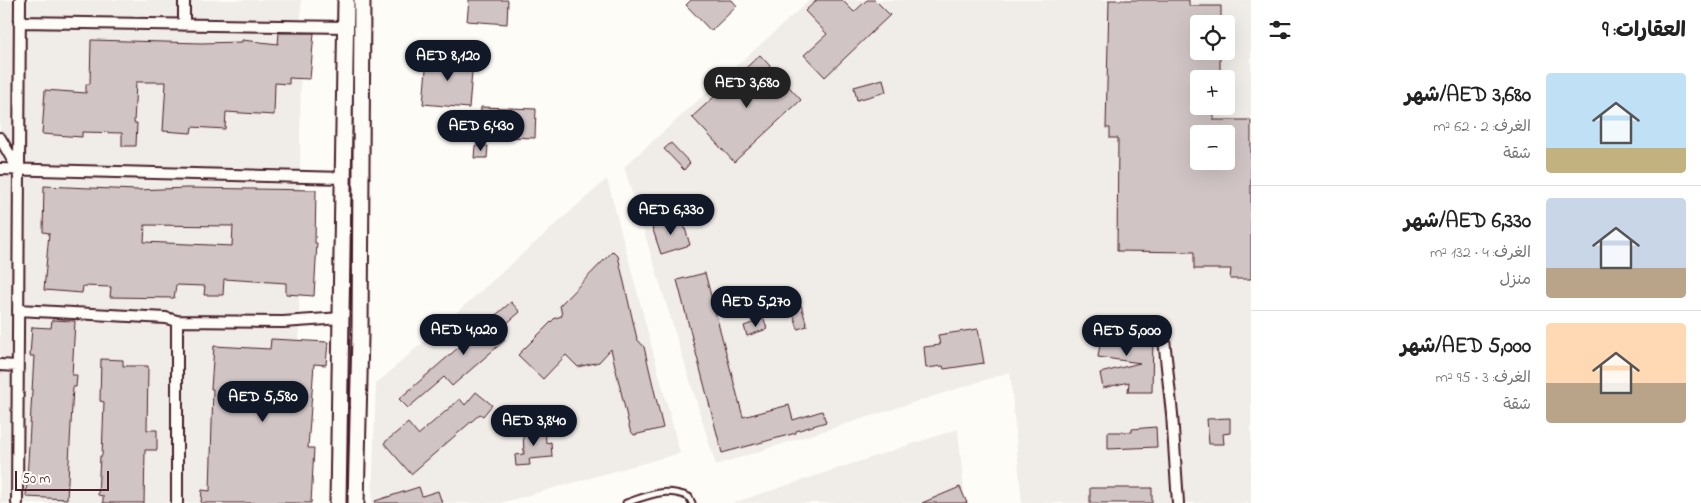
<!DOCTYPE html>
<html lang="ar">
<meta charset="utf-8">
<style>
:root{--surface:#fff;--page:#f2f2f2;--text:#222;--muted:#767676;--line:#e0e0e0;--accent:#111827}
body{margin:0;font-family:"Indie Flower","Playpen Sans Arabic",sans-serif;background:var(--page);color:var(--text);direction:rtl;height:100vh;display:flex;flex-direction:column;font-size:19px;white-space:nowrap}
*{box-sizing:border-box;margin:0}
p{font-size:16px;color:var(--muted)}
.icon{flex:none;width:28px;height:28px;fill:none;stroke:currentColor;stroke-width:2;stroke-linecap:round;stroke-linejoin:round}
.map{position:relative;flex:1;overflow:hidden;direction:ltr}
.panel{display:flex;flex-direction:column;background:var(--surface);width:450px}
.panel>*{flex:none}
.controls{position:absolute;left:1190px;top:15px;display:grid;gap:10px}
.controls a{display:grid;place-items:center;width:45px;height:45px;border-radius:5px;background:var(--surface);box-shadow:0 5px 20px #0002;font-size:25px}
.scale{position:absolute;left:15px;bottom:12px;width:94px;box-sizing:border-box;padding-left:5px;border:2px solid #4a1f2b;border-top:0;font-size:14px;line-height:18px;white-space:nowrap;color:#4a1f2b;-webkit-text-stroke:4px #fdfcf7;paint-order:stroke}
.price{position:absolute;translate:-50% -42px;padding:0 11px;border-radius:18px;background:var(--accent);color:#fff;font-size:16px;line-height:32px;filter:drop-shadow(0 1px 2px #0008)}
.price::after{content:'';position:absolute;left:50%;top:30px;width:15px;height:11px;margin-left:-8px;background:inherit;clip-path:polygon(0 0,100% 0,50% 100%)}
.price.active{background:#222;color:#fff}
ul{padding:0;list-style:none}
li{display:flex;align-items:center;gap:15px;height:125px;padding:0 15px}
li+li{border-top:1px solid var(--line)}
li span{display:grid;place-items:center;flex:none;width:140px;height:100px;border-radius:5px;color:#555}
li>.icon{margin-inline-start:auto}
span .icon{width:60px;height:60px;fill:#fffc;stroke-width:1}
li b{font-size:21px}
h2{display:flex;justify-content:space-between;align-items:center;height:60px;padding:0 15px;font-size:21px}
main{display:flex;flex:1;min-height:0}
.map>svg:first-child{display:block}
</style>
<main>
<section class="panel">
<h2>العقارات: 9<svg class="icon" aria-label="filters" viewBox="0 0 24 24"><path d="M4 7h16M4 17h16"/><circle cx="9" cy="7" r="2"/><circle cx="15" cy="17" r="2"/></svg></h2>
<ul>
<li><span style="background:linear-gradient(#bfe0f5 75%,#c2b280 0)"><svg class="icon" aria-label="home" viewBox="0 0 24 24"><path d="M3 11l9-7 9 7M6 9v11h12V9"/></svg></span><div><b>AED 3,680/شهر</b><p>الغرف: 2 · 62 m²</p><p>شقة</p></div></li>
<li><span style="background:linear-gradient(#c9d6e8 70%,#b9a48a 0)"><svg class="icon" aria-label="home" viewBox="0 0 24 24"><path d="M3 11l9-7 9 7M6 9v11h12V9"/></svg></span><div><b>AED 6,330/شهر</b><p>الغرف: 4 · 132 m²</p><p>منزل</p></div></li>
<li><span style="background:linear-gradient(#ffd9b3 60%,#b9a48a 0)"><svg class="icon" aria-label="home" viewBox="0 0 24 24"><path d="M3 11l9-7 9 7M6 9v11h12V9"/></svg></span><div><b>AED 5,000/شهر</b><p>الغرف: 3 · 95 m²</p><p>شقة</p></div></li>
</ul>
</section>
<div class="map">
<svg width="1251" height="503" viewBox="0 0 1251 503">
<rect width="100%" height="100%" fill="#fdfcf7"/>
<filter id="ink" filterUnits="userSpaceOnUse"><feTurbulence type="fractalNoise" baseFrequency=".02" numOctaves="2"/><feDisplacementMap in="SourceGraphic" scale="10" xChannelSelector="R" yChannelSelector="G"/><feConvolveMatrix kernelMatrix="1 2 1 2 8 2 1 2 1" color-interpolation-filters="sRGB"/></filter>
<g filter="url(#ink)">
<path fill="#f0ece8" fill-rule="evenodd" d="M 0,0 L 301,0 L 298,503 L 0,503 Z
M 810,0 L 1251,0 L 1251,503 L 1022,503 L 1010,372 L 716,465 L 624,167 ZM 1199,24 L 1226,24 L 1226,51 L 1199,51 ZM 1199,79 L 1226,79 L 1226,106 L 1199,106 ZM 1199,134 L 1226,134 L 1226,161 L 1199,161 Z
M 607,179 L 680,453 L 500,503 L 372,503 L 376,384 Z
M 958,429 L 965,503 L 733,503 Z"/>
<path fill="#d0c5c4" stroke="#4a1f2b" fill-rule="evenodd" d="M 469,0 L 508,0 L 507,24 L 467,21 Z
M 691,0 L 732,0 L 737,6 L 711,31 L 686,5 Z
M 817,0 L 842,0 L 854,12 L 867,0 L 875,0 L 890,15 L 825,77 L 804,55 L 827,34 L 805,11 Z
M 1109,0 L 1189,0 L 1189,6 L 1221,6 L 1221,24 L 1199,24 L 1199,51 L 1220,51 L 1220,79 L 1199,79 L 1199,106 L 1214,106 L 1214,120 L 1251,120 L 1251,279 L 1230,279 L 1231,269 L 1194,269 L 1194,252 L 1117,251 L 1118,138 L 1110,138 L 1110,128 L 1106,128 ZM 1199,134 L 1226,134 L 1226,161 L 1199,161 Z
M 279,33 L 314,33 L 310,79 L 289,78 L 289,84 L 275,83 L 274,115 L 226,112 L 225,129 L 192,127 L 191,133 L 163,131 L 166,82 L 136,82 L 134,123 L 137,123 L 136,146 L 122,146 L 122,133 L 82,132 L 82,137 L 42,134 L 45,90 L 86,93 L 86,84 L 90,84 L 91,40 L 201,43 L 242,42 L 242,40 L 278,44 Z
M 760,55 L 801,100 L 734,162 L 692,117 Z
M 427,57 L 473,60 L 469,108 L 423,104 Z
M 883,79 L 886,92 L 857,100 L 854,87 Z
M 481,107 L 536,109 L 535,138 L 479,136 Z
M 671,143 L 690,163 L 684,170 L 664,149 Z
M 475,146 L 488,146 L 487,158 L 474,158 Z
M 44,186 L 136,190 L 187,188 L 316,190 L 315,243 L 317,243 L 314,296 L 286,294 L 286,283 L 224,279 L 223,295 L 204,295 L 205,286 L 176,285 L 174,298 L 110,297 L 111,287 L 83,286 L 82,293 L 44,290 L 49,233 L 43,232 ZM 145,225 L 233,226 L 232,246 L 144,242 Z
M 682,218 L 690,245 L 661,254 L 652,227 Z
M 613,251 L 618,256 L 637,339 L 644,347 L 663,428 L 634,435 L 630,430 L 611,349 L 599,362 L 578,367 L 566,355 L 543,379 L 518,355 L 555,318 L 562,316 L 560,305 Z
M 705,273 L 743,417 L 789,405 L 793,420 L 822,411 L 826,422 L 796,431 L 796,433 L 722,453 L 677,280 Z
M 511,302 L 520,312 L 498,331 L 505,340 L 452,386 L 444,377 L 408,408 L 399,399 Z
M 801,305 L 807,326 L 798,329 L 791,307 Z
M 764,319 L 767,329 L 747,336 L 744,326 Z
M 1104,319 L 1125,322 L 1123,332 L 1153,332 L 1152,392 L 1128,392 L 1129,382 L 1103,388 L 1100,373 L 1140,363 L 1098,357 Z
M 52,320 L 75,321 L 72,375 L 77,375 L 76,387 L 73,387 L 67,499 L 26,497 L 34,356 L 30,356 L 32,327 L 51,328 Z
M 978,329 L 984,363 L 944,369 L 943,366 L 926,368 L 924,347 L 940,345 L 938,335 Z
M 271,339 L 328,342 L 326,365 L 314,364 L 308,448 L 314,448 L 311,503 L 201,503 L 202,490 L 210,491 L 213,389 L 211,389 L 214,346 L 270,349 Z
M 101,359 L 123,360 L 123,366 L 148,366 L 147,430 L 157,430 L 157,450 L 145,450 L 144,503 L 103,503 L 103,496 L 98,495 L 100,456 L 102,456 L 104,402 L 100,401 Z
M 476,392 L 492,405 L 483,416 L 480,414 L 411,474 L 384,443 L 408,423 L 418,435 L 460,399 L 465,405 Z
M 1230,418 L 1230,433 L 1223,434 L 1224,444 L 1209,444 L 1207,419 Z
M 1156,427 L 1157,447 L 1108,449 L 1108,432 L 1132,432 L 1132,429 Z
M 545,428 L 546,443 L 551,442 L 552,457 L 529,459 L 530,465 L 516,466 L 515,455 L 524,454 L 523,430 Z
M 419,487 L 422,496 L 438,491 L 442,503 L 376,503 L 375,501 Z
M 960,487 L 967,503 L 922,503 Z
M 1090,488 L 1152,488 L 1152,503 L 1090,503 Z"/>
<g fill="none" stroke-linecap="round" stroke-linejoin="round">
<defs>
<path id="lane" d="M 626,503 C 650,495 664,487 689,497 L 692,503"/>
<path id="street" d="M 184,0 L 184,25
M 19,22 L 346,27
M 0,138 L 18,169
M 0,169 L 344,178
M 18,310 L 166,318 L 177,321 L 283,322 L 342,318
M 1164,339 L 1172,414 L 1178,503
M 0,365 L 17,366
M 17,503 L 20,0
M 177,503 L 177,321"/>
<path id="secondary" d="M 338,503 L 346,0
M 356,503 L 360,336 L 362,0"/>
</defs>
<use href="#lane" stroke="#4a1f2b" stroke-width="9"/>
<use href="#street" stroke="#4a1f2b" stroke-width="14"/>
<use href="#secondary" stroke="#4a1f2b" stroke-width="19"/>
<use href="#lane" stroke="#fdfcf7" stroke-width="5"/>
<use href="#street" stroke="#fdfcf7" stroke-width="10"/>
<use href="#secondary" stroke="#fdfcf7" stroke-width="15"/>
</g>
</g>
</svg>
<div class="controls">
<a><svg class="icon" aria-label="locate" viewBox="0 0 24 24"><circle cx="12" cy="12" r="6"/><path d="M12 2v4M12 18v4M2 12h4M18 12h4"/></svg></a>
<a>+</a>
<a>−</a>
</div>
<div class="scale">50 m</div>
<b class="price" style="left:448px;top:82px">AED 8,120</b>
<b class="price active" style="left:747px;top:109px">AED 3,680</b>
<b class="price" style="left:481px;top:152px">AED 6,430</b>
<b class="price" style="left:671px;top:236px">AED 6,330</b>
<b class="price" style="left:756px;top:328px">AED 5,270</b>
<b class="price" style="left:464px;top:356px">AED 4,020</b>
<b class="price" style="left:1127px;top:357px">AED 5,000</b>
<b class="price" style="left:263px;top:423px">AED 5,580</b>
<b class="price" style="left:534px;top:447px">AED 3,840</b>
</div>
</main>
